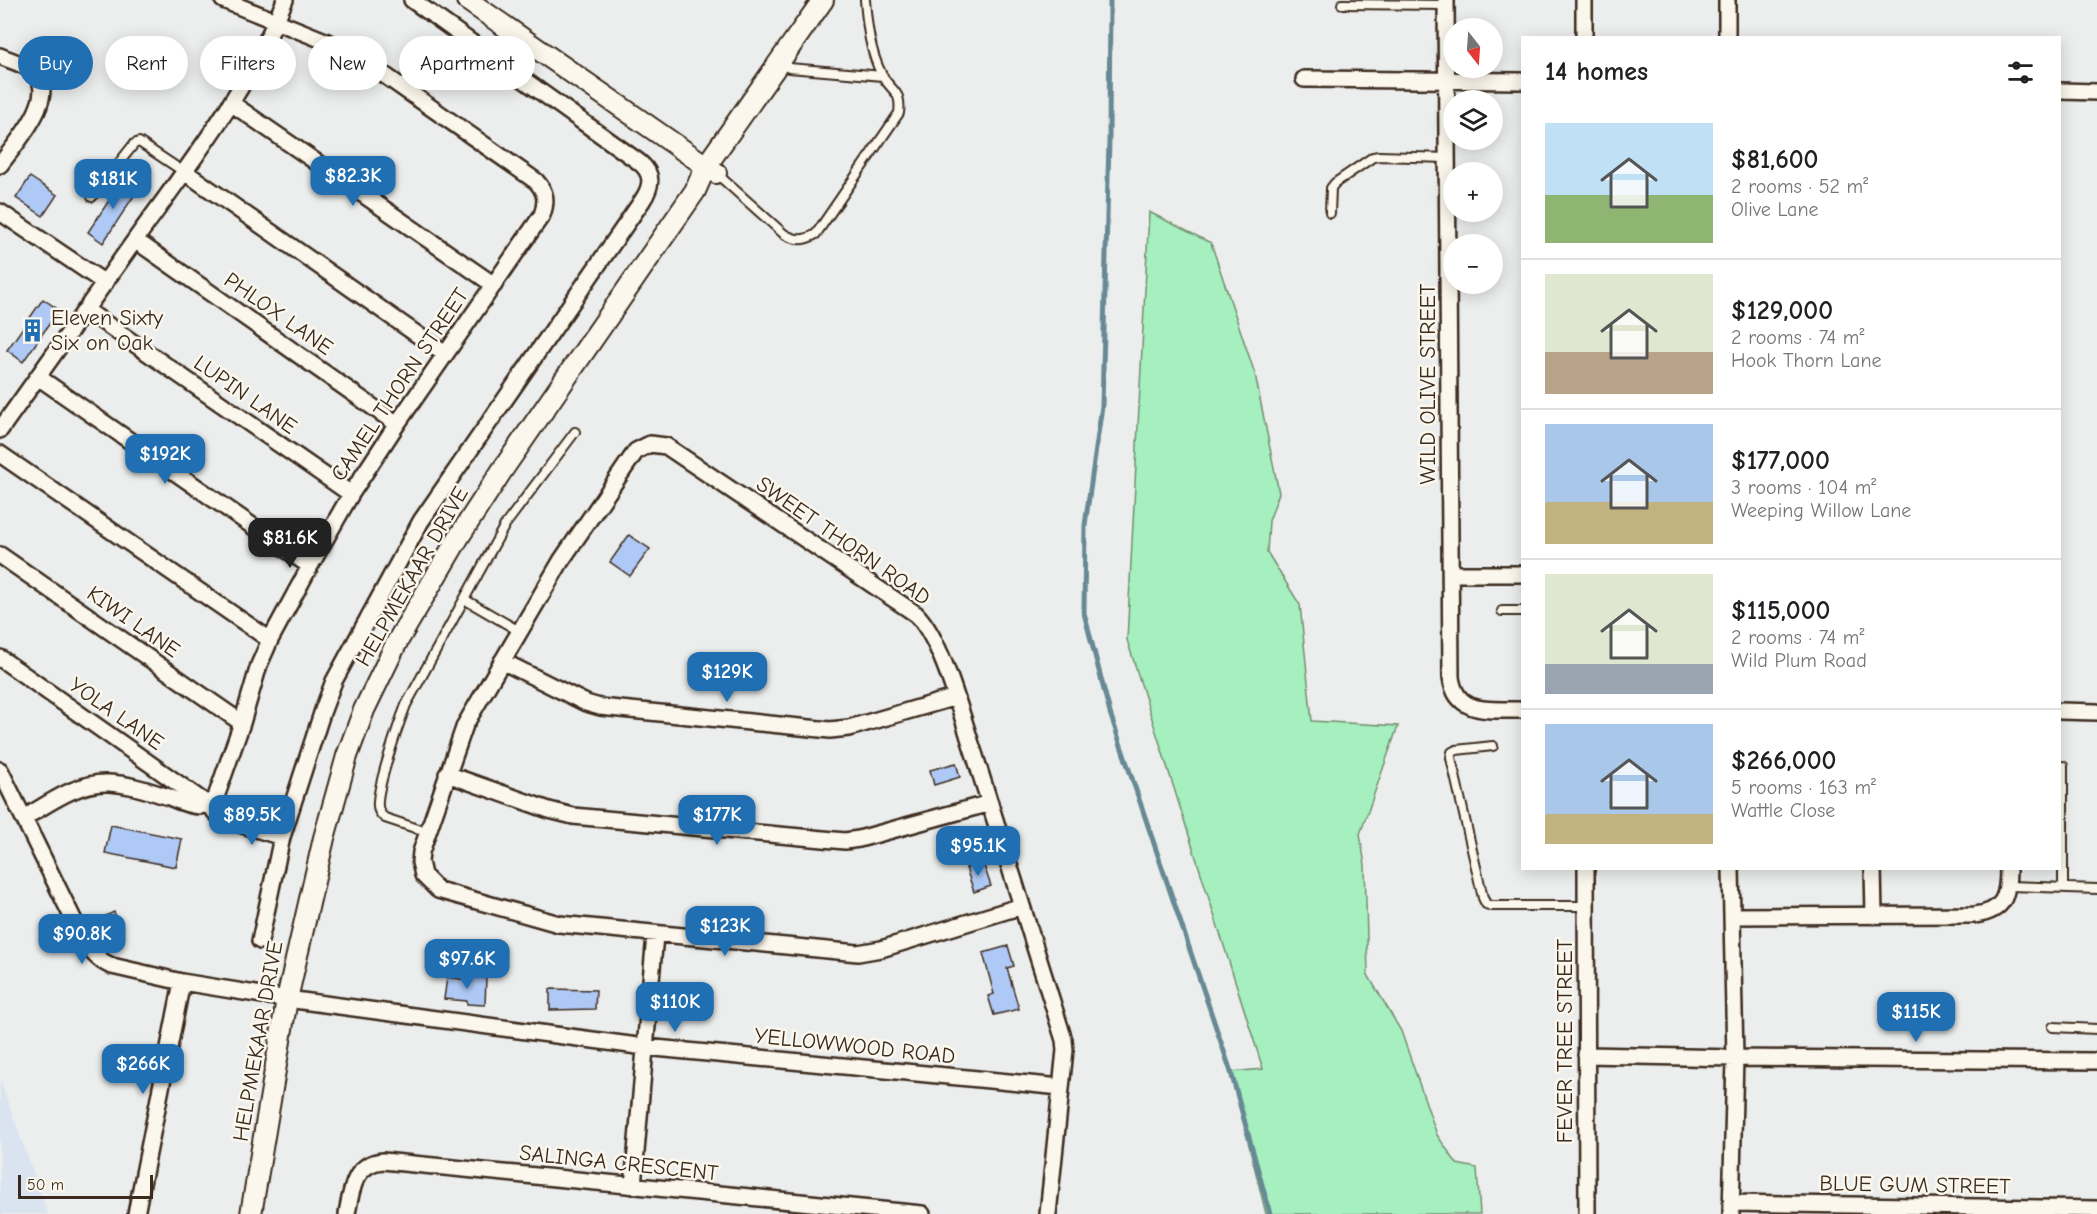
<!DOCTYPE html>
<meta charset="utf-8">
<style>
:root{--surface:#fff;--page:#f2f2f2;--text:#202124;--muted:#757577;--line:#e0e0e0;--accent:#1f6fb2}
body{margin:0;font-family:"Comic Neue",sans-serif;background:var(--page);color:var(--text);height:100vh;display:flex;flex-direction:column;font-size:22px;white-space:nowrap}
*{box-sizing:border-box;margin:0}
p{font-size:20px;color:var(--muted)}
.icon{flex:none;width:33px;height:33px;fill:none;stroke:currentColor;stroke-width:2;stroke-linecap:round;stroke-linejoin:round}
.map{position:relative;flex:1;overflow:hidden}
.panel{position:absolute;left:1521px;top:36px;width:540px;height:834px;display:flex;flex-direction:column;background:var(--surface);border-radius:0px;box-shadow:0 3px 15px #0003}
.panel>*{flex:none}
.top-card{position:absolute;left:18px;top:36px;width:570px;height:54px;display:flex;gap:12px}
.needle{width:39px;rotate:163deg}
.buttons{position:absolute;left:1443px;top:18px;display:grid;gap:12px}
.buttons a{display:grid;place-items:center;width:60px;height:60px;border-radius:50%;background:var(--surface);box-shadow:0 3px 15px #0003;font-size:30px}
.scale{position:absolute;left:18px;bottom:15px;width:135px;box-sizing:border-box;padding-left:6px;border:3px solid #3b2a1e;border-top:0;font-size:16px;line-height:21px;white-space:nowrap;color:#3b2a1e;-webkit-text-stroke:4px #fbf7ec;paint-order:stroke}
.price{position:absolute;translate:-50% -51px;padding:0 14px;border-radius:12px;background:var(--accent);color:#fff;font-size:20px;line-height:39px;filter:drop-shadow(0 2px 3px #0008)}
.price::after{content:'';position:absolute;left:50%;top:36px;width:18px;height:14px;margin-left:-9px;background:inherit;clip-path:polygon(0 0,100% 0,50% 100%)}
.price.active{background:#222;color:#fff}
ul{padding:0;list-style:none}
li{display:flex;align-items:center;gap:18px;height:150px;padding:0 24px}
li+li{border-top:2px solid var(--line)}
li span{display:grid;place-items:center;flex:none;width:168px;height:120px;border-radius:0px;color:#555}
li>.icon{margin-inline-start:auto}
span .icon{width:72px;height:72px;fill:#fffc;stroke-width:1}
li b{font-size:26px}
h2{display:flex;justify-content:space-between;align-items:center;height:72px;padding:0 24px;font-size:26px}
.pill{padding:0 21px;border-radius:27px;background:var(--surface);box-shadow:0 3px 15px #0003;font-size:21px;line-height:54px}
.pill.active{background:var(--accent);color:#fff}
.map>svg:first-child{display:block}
</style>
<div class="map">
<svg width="2097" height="1214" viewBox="0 0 2097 1214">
<rect width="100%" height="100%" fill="#eceeee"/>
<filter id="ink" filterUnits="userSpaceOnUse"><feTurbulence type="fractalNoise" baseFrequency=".0167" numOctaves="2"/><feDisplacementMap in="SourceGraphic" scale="12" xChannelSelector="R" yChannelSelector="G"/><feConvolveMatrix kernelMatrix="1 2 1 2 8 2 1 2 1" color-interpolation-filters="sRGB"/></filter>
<g filter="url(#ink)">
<path fill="#dae3f0" d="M 0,1080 L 48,1214 L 0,1214 Z"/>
<path fill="#a6f0bf" stroke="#708d6e" stroke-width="1.5" d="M 1149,212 L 1211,243 L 1255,374 L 1279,493 L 1269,521 L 1267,552 L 1300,605 L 1312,721 L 1398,726 L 1360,834 L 1365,865 L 1368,975 L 1401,1031 L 1437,1135 L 1457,1164 L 1477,1168 L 1480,1214 L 1266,1214 L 1231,1072 L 1263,1069 L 1127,640 Z"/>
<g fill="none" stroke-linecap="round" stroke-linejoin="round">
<path stroke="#668994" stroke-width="5" d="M 1110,0 L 1109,140 L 1102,406 L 1085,525 L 1084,613 L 1110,713 L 1231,1072 L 1270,1214"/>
</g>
<path fill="#afc9f6" stroke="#3b2a1e" stroke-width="1.5" d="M 30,177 L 57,195 L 43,216 L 16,198 Z
M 124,178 L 139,188 L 103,243 L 88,232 Z
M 43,299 L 59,310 L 23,362 L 7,350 Z
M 629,535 L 650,549 L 630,576 L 610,562 Z
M 956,763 L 960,777 L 934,785 L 930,770 Z
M 111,825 L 182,839 L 176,867 L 105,853 Z
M 983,863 L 991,886 L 974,892 L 966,868 Z
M 114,912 L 120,926 L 105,932 L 99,919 Z
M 1008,946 L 1014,966 L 1007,968 L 1019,1009 L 994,1015 L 988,996 L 994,994 L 983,953 Z
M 447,977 L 468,980 L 468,977 L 486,978 L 485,1005 L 467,1004 L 467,1001 L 444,999 Z
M 550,989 L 596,990 L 595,1009 L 550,1010 Z"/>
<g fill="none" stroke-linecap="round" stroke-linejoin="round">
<defs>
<path id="service" d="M 1342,4 L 1446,5
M 789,68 L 883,76
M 717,174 L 784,234 C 796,241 804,241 816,234 L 899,113 C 902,90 891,92 882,75 C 870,52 867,25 865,0
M 92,197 L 134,144 L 139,142 L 184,172
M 1330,213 L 1331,188 L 1335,183 L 1373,157 L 1379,156 L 1448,158
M 464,599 L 519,631
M 1502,611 L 1522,611
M 1493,746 L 1456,750 L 1452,752 L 1451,758 L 1483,898 L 1486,904 L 1491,906 L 1586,906
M 2063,766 L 2063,888
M 427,832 L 385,818 C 381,815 378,811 378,806 C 376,789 399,723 406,705 L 505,525 L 575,432
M 2008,886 L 2097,889
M 2053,1027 L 2097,1029"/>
<path id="minor" d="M 1446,0 L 1451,677 C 1456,717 1492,709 1522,710
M 1584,0 L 1584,38
M 1727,38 L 1727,0
M 0,56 C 11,61 25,64 34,72 C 60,96 15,144 0,165
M 1304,79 L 1522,81
M 2060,91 L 2097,92
M 231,103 L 494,285
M 185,172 L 445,354
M 0,212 L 105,283
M 135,240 L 397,424
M 86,310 L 351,494
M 38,377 L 310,566
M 0,430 C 45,367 90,303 135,240 C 190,164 249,88 285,0
M 0,454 L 270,640
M 0,555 L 242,723
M 1451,574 L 1522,574
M 0,658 L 207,804 L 217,814 L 233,822 L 282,837
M 502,661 L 586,703 L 600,707 L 830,730 L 849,728 L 956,697
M 2060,711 L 2097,712
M 0,770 L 82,937 C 90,950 98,961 112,966 L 182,982 L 287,999 L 645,1047 L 1061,1087
M 447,774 L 549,810 L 573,816 L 845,841 L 859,839 L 990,803
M 24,818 C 49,803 79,781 109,783 C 130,784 149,791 169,797 C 178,801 190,806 200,806 C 207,805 212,801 216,797 L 242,723 L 259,665 L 270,640 L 310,566 L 351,494 L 397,424 L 542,215 C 547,201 546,192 536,181 L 350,51 L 223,0
M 1586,868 L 1587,1214
M 1731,868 L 1735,1058 L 1731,1214
M 1873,868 L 1874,916
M 1022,906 L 881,949 L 858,953 L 559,924 L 438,890 L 423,875 L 420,862 L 421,852 L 465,725 L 561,561 L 636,451 L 650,444 L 666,446 L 916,614 C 943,641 962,718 975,756 C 1005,851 1034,946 1064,1040 L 1065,1050 L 1048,1214
M 1732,916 L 1975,915 C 2005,911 2008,895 2008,868
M 260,941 L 282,837 L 323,710 L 334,681 L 421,521 L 642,201 C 652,186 654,174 639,162 L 412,0
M 1586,1055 L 1735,1058 L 2097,1061
M 633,1186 L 655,935
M 1731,1203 L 2097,1209
M 136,1214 L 182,982
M 347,1214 C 351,1191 354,1163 383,1161 L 922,1214"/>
<path id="tertiary" d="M 467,0 L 716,173
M 251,1214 L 287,999 L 324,838 L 347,756 L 364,710 L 397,642 L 460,535 L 503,469 L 695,191 L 706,166 L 823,0"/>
</defs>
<use href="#service" stroke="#3b2a1e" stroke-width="12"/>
<use href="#minor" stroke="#3b2a1e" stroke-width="20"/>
<use href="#tertiary" stroke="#3b2a1e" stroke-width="24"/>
<use href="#service" stroke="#fbf7ec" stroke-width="8"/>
<use href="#minor" stroke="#fbf7ec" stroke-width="15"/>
<use href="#tertiary" stroke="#fbf7ec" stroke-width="20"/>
</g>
</g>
<defs>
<symbol id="building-bare" viewBox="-9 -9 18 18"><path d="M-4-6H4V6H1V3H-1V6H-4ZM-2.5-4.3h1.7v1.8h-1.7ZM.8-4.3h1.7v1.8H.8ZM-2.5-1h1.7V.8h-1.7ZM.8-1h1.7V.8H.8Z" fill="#1f6fb2" stroke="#fbf7ec" stroke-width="2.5" paint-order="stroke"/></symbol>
</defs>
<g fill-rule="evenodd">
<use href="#building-bare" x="16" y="314" width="33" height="33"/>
</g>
<g text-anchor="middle" stroke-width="5" stroke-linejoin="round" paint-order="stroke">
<g font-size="22" fill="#3b2a1e" stroke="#fbf7ec">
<text transform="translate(279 313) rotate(35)" y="8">PHLOX LANE</text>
<text transform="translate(399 384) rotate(-56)" y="8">CAMEL THORN STREET</text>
<text transform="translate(1427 384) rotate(-90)" y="8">WILD OLIVE STREET</text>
<text transform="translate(246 394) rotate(35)" y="8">LUPIN LANE</text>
<text transform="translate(844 540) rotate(35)" y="8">SWEET THORN ROAD</text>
<text transform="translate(411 576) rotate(-60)" y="8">HELPMEKAAR DRIVE</text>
<text transform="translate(134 621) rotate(35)" y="8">KIWI LANE</text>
<text transform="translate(117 713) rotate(35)" y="8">YOLA LANE</text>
<text transform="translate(257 1041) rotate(-80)" y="8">HELPMEKAAR DRIVE</text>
<text transform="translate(1564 1041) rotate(-90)" y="8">FEVER TREE STREET</text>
<text transform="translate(855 1045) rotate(6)" y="8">YELLOWWOOD ROAD</text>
<text transform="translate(619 1162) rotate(6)" y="8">SALINGA CRESCENT</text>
<text transform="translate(1915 1184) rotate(1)" y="8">BLUE GUM STREET</text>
</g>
<g font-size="22" fill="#3b2a1e" stroke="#fbf7ec" text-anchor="start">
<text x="51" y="325">Eleven Sixty<tspan x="51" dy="25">Six on Oak</tspan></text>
</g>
</g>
</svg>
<div class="buttons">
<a><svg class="needle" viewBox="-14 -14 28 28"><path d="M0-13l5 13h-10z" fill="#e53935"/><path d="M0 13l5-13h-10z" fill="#757577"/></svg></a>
<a><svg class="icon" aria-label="layers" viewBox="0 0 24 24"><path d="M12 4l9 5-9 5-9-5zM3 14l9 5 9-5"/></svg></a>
<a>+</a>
<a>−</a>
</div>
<div class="scale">50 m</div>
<b class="price" style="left:353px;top:207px">$82.3K</b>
<b class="price" style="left:113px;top:210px">$181K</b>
<b class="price" style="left:165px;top:485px">$192K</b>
<b class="price active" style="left:290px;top:569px">$81.6K</b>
<b class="price" style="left:727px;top:703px">$129K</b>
<b class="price" style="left:252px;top:846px">$89.5K</b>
<b class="price" style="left:717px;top:846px">$177K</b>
<b class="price" style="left:978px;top:877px">$95.1K</b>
<b class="price" style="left:725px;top:957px">$123K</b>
<b class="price" style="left:82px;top:965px">$90.8K</b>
<b class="price" style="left:467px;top:990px">$97.6K</b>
<b class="price" style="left:675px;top:1033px">$110K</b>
<b class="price" style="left:1916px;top:1043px">$115K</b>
<b class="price" style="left:143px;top:1095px">$266K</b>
<div class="top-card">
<a class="pill active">Buy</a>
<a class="pill">Rent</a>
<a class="pill">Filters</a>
<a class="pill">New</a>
<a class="pill">Apartment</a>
</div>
<section class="panel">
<h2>14 homes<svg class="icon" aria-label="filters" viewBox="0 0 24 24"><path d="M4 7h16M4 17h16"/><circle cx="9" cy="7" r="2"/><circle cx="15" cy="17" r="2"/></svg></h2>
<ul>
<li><span style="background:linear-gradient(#bfe0f5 60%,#8fb573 0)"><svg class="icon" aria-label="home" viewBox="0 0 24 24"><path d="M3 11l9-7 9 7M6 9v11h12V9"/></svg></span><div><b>$81,600</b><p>2 rooms · 52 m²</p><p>Olive Lane</p></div></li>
<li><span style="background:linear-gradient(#dfe7d0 65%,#b9a48a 0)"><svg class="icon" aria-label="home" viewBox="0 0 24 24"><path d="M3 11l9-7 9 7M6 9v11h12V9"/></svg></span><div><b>$129,000</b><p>2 rooms · 74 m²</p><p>Hook Thorn Lane</p></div></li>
<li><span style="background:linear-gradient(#a9c7e8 65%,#c2b280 0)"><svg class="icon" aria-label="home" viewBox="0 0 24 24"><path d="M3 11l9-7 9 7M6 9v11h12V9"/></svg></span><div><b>$177,000</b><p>3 rooms · 104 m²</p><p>Weeping Willow Lane</p></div></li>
<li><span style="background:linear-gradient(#dfe7d0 75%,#9aa5b1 0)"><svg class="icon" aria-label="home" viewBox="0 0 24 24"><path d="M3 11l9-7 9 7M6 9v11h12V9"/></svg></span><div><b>$115,000</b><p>2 rooms · 74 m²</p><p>Wild Plum Road</p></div></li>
<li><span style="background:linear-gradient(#a9c7e8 75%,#c2b280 0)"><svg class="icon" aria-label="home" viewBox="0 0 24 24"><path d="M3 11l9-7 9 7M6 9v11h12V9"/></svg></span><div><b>$266,000</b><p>5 rooms · 163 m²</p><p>Wattle Close</p></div></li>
</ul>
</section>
</div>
